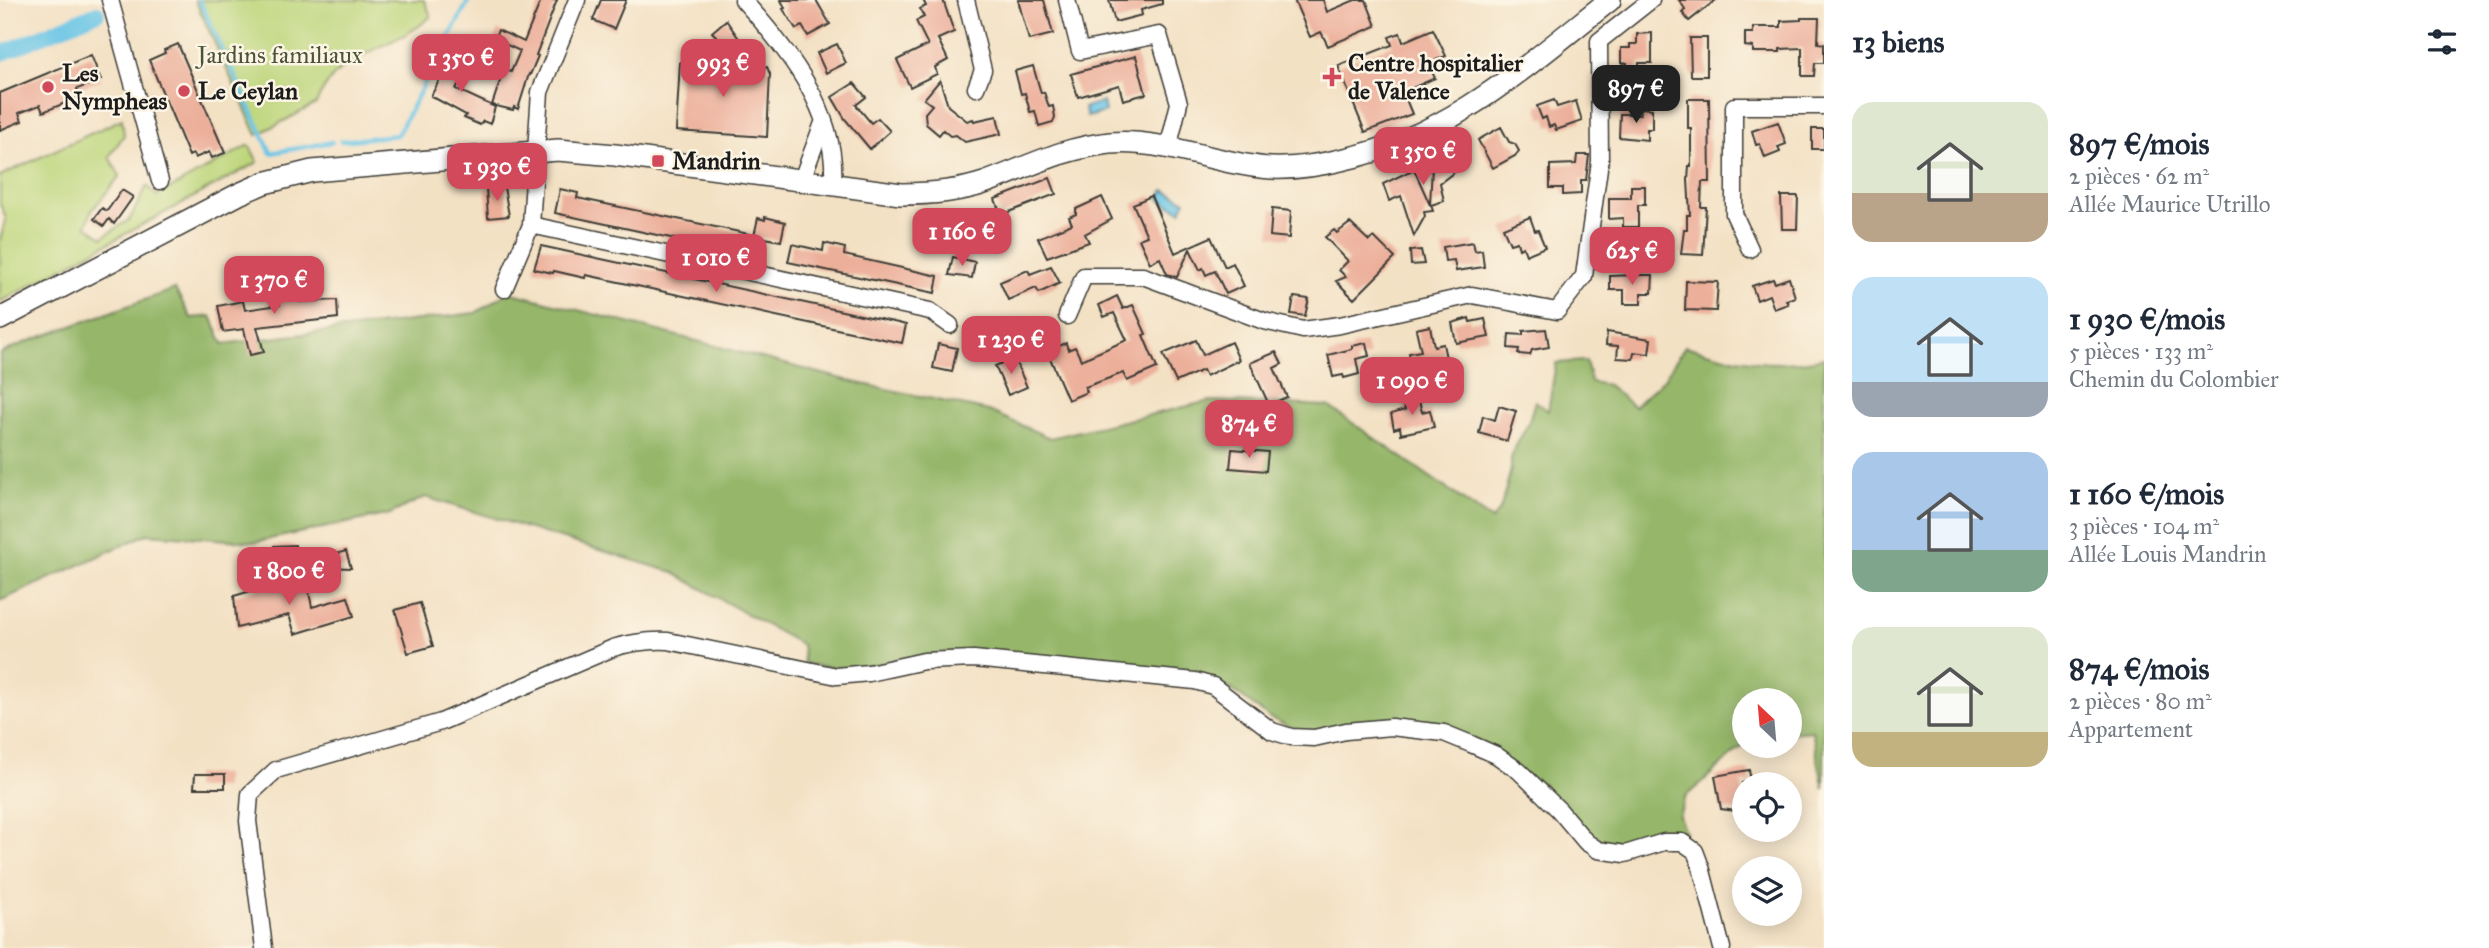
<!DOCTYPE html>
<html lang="fr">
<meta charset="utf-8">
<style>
:root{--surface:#fff;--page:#f2f2f3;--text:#1f2937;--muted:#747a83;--accent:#d1495b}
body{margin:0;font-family:"IM FELL Great Primer",serif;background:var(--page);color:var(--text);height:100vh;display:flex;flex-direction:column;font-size:26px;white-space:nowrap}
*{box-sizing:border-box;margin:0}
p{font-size:23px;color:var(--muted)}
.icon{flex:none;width:38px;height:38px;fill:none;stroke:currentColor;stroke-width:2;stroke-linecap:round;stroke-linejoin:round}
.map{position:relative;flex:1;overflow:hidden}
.drawer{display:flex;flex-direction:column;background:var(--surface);width:665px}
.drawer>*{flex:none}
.needle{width:46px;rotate:334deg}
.buttons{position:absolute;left:1732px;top:688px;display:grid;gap:14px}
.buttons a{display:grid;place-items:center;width:70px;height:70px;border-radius:50%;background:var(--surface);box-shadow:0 4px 18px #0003;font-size:35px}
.price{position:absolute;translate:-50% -60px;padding:0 16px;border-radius:14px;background:var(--accent);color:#fff;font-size:23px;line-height:46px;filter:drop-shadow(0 2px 4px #0008)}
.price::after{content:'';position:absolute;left:50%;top:42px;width:21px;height:16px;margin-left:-10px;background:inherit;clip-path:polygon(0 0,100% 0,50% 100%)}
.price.selected{background:#222;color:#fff}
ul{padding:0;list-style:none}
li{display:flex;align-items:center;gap:21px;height:175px;padding:0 28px}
li span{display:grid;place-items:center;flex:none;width:196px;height:140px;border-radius:21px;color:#555}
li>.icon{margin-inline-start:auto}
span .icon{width:84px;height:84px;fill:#fffc;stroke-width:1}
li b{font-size:30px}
h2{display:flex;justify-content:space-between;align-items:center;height:84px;padding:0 28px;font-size:30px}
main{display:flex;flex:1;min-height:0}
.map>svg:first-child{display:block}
</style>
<main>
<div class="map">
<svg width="1824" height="948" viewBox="0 0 1824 948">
<rect width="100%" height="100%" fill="#fcf5e5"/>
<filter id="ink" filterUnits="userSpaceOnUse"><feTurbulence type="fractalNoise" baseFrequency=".0143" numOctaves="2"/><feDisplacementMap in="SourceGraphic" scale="14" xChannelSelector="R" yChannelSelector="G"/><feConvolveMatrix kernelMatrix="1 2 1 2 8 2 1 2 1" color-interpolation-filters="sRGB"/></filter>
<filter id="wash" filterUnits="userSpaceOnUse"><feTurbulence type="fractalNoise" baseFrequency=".00686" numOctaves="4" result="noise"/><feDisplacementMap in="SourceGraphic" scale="28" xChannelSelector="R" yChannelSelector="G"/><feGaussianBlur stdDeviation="1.57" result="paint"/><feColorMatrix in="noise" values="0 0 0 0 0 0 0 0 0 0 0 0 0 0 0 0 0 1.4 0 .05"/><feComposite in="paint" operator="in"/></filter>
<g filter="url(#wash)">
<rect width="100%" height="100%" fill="#f3e1c4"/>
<path fill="#bdd67b" stroke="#6c794c" stroke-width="2" d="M 195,0 L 424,0 L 431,16 C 395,51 337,49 316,104 L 257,135 Z
M 122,119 L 124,135 L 109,157 L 120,176 L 92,210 L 86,226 L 103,237 L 130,219 L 147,186 L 157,196 L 249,145 L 258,162 L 0,302 L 0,240 L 6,218 L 0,204 L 0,176 Z"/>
<path fill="#96b76b" stroke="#596a44" stroke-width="2" d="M 175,289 L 191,318 L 211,316 L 223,344 L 475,313 L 509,292 L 858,383 L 989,411 L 1050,438 L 1210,401 L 1328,406 L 1492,520 L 1501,507 L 1511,469 L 1511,455 L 1528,424 L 1535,401 L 1548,411 L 1556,363 L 1586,361 L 1591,382 L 1608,385 L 1634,407 L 1664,379 L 1685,346 C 1730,360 1777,369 1824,358 L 1824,789 L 1812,731 L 1790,733 L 1790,700 L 1745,700 L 1745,744 L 1685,797 L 1679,816 L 1685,832 L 1617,849 L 1605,845 L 1586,833 L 1542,784 L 1434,725 L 1407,721 L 1381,721 L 1303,733 L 1270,718 L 1231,689 L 1203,676 L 960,652 C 904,654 861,677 804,663 L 802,645 L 672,572 L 425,497 L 390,514 L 255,542 L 147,534 L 0,601 L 0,354 L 24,343 Z"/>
<path fill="#68c4e6" stroke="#427081" stroke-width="2" d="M 1103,102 L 1105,112 L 1087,117 L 1084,108 Z
M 1164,190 L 1186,201 L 1181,211 L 1159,199 Z"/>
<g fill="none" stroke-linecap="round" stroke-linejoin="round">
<path stroke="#68c4e6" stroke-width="4.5" d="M 199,0 L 271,153 L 332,142
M 341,141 L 397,135 L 469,0"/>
<path stroke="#68c4e6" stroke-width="16" d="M 0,54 L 97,13"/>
</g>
<g id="blocks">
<path fill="#ecaf9a" d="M 541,0 L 557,0 L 536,55 L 538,56 L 530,75 L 529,74 L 518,109 L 514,107 L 513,110 L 492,105 L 504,69 L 511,72 L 520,51 L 494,39 L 498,30 L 524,42 Z
M 601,0 L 626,0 L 614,29 L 593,20 Z
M 781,0 L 816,0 L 830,24 L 808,36 L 802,26 L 796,29 L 783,9 L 785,8 Z
M 923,0 L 943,0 L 954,32 L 938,39 L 948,60 L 935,67 L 937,74 L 910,87 L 897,60 L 928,45 L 916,21 L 924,17 L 920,9 L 926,6 Z
M 1018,0 L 1044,0 L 1053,34 L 1029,40 Z
M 1109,0 L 1162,0 L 1162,4 L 1141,10 L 1142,15 L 1115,22 Z
M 1294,0 L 1323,0 L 1327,12 L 1355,0 L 1366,0 L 1376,26 L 1328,46 L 1321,32 L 1310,37 Z
M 1679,0 L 1716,0 L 1689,21 L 1682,12 L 1685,9 Z
M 1801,18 L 1819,18 L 1818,43 L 1824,44 L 1824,63 L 1815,63 L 1814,76 L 1802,76 L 1802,48 L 1780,49 L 1780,52 L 1753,52 L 1753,47 L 1745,46 L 1745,33 L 1753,33 L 1753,27 L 1781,27 L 1781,21 L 1801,20 Z
M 726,20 L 740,40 L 726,52 L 715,39 L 717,37 L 712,32 Z
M 1433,29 L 1446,56 L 1436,60 L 1438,64 L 1430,68 L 1435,78 L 1403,92 L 1412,114 L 1365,132 L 1338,66 L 1392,45 L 1389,37 L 1400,33 L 1403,42 Z
M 1652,33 L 1652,63 L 1639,63 L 1638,70 L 1627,70 L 1627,63 L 1621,63 L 1621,48 L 1630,48 L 1630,44 L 1637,44 L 1637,34 Z
M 1690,38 L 1707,38 L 1707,76 L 1691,76 Z
M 178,44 L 225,153 L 212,158 L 209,152 L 195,158 L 193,154 L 189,156 L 149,60 L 165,53 L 164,50 Z
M 837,44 L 846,63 L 826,73 L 817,53 Z
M 453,54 L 469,63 L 456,89 L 495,107 L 490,124 L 483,121 L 480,125 L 464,118 L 466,115 L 431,96 Z
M 91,55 L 101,80 L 77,89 L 80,97 L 43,112 L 40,105 L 19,113 L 22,121 L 0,130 L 0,93 Z
M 1136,56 L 1146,94 L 1123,100 L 1119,85 L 1078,97 L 1071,74 Z
M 680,62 L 767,67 L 770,74 L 767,137 L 676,131 Z
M 1033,66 L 1041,93 L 1044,92 L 1049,107 L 1053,106 L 1055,117 L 1053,122 L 1039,126 L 1035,111 L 1030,112 L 1025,93 L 1021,94 L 1015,71 Z
M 940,80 L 948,106 L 967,121 L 973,119 L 974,121 L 997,116 L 1001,134 L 965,142 L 956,135 L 950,136 L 943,130 L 939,135 L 926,124 L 925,113 L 932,105 L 924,99 Z
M 854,83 L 866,97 L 856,105 L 871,123 L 878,118 L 890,131 L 870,149 L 845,119 L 832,97 Z
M 1688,99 L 1709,99 L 1710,182 L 1702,182 L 1701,207 L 1706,207 L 1703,255 L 1681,254 L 1684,229 L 1687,229 L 1687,215 L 1690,215 L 1688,180 L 1689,166 L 1691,166 L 1691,128 L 1688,128 Z
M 1554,100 L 1557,107 L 1576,101 L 1582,121 L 1556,130 L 1554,125 L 1549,127 L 1546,117 L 1542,119 L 1537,106 Z
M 1640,108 L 1652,109 L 1652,129 L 1647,129 L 1647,140 L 1619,137 L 1620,114 L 1640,114 Z
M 1778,122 L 1786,144 L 1778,147 L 1780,152 L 1765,158 L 1760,144 L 1756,145 L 1752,131 Z
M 1501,127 L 1509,142 L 1515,144 L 1519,151 L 1515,156 L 1493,168 L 1478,140 Z
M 1812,129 L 1824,129 L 1824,149 L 1812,149 Z
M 1452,144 L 1465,164 L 1440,183 L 1444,201 L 1431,205 L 1433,211 L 1424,212 L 1425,216 L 1414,236 L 1401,196 L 1389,201 L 1383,184 L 1414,169 L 1430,205 L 1432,166 L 1440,161 L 1441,151 Z
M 1577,155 L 1589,155 L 1586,180 L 1581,180 L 1581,194 L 1563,195 L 1563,188 L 1550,188 L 1550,165 L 1576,164 Z
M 1050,178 L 1056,194 L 1001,215 L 995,199 Z
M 1631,186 L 1645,186 L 1645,205 L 1638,205 L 1638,227 L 1623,227 L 1623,218 L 1609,219 L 1609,198 L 1631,198 Z
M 504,187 L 509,216 L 488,218 L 486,188 Z
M 560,189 L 578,193 L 577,198 L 749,234 L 745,254 L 555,213 Z
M 122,190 L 133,197 L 114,224 L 109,219 L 104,226 L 94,219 L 102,208 L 107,211 Z
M 1151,196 L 1175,253 L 1211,237 L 1225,267 L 1233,263 L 1244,286 L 1226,294 L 1215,271 L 1206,275 L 1203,268 L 1200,270 L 1190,249 L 1177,277 L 1167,274 L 1160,258 L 1150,263 L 1139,239 L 1147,236 L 1133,204 Z
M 1781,196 L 1798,196 L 1797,229 L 1782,229 Z
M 1102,197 L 1112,219 L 1085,234 L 1089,242 L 1047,257 L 1038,238 L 1072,224 L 1069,217 L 1076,214 L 1076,209 Z
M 1272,209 L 1291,211 L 1289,238 L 1270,236 Z
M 765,217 L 785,222 L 781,241 L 754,236 L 758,218 L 765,220 Z
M 1530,217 L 1535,231 L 1538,230 L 1545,247 L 1526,255 L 1523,247 L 1519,249 L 1517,242 L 1510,244 L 1503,228 Z
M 1350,223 L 1369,241 L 1374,237 L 1395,258 L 1354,299 L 1336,281 L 1346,277 L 1339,270 L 1348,261 L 1325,237 L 1334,230 L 1337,233 Z
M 1473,242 L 1475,251 L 1482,250 L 1484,267 L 1456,271 L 1454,260 L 1445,261 L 1443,247 Z
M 824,243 L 845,248 L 844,255 L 938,276 L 935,293 L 788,262 L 792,244 L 823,251 Z
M 541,246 L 898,323 L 906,325 L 902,343 L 586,275 L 585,278 L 554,271 L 553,273 L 534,269 Z
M 1421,250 L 1424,264 L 1411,265 L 1410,251 Z
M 953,257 L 975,262 L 972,278 L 949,275 Z
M 1051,266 L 1060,283 L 1039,293 L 1036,288 L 1008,300 L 1000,282 L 1028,270 L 1030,274 Z
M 1635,275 L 1653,275 L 1652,293 L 1641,293 L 1641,304 L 1624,304 L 1624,290 L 1610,290 L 1610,276 Z
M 1789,278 L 1795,297 L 1786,300 L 1788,304 L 1774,309 L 1769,295 L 1757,300 L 1752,286 L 1773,279 L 1775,283 Z
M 1686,281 L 1718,282 L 1716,311 L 1685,310 Z
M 277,289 L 298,289 L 300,302 L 337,300 L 338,318 L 257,327 L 264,352 L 250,355 L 244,329 L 223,332 L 218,306 L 243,301 L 245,310 L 280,305 Z
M 1117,296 L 1123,309 L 1133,305 L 1146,334 L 1143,335 L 1157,368 L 1127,381 L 1123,373 L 1085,387 L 1087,392 L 1068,400 L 1047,351 L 1066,343 L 1068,350 L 1075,347 L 1081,360 L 1127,340 L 1114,313 L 1104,317 L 1099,305 Z
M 1294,297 L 1309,299 L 1305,316 L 1291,314 Z
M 1469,318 L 1470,322 L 1485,319 L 1489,337 L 1456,343 L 1452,323 Z
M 1430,326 L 1434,346 L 1443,344 L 1446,358 L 1434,361 L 1436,370 L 1414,375 L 1409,353 L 1421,351 L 1416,329 Z
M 1546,329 L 1549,347 L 1532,350 L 1530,355 L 1518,354 L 1519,349 L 1508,348 L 1509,334 L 1523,335 L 1523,331 Z
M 1607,332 L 1651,339 L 1649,354 L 1634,352 L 1633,359 L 1617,358 L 1618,346 L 1606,345 Z
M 1010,335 L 1013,342 L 1024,337 L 1030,351 L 1005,362 L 996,341 Z
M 1196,340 L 1203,355 L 1231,342 L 1239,360 L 1206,376 L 1203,370 L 1176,382 L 1163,354 Z
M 1366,343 L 1369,356 L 1356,359 L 1359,374 L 1344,378 L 1343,375 L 1333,377 L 1328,355 L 1352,349 L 1352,346 Z
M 938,344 L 957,348 L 952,372 L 933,368 Z
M 1276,352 L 1282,364 L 1274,368 L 1287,397 L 1269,405 L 1250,363 Z
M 1014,358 L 1027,387 L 1008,395 L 995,366 Z
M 1418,397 L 1422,412 L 1430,410 L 1434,427 L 1401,434 L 1400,427 L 1394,429 L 1391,414 L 1405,410 L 1403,400 Z
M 1499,406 L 1516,411 L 1507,441 L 1479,433 L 1483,416 L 1495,420 Z
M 1232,449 L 1268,452 L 1266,471 L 1230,468 Z
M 295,545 L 296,553 L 306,555 L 308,562 L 346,551 L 351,568 L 274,565 L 274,546 Z
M 306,578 L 312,607 L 348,597 L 354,616 L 295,634 L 289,615 L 237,628 L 234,596 L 264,587 L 266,590 Z
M 420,603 L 433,646 L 408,653 L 395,610 Z
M 1749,770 L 1751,782 L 1742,783 L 1745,812 L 1721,809 L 1715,776 Z
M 195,774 L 225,774 L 225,788 L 194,788 Z"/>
</g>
</g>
<g filter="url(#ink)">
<use href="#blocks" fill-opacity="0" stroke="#3c3a35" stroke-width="2"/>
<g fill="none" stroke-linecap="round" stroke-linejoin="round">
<defs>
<path id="street" d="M 110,0 L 160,181
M 743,0 C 788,50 838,112 833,183
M 966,0 L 983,70 L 976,88
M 1067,0 L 1080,51 L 1159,35 L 1179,103 L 1168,149
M 1599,41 L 1651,0
M 802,179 L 823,123
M 531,225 L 930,311 L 950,325
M 1750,249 L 1734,214 L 1734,106 L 1824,106
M 504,289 L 531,225 L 540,92 L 577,0
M 1067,316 L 1084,276 L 1143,276 L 1264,321 L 1303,330 L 1340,325 L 1472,295 L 1557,311 L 1584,276 L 1600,161 L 1599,41
M 264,948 L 248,821 L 250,794 L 276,770 L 441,722 L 613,648 C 633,642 648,640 668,641 L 837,676 L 869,673 L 924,661 L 974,659 L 1195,681 L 1213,686 L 1272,731 L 1291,737 L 1314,738 L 1346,731 L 1391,727 L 1444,733 L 1471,744 L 1496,755 L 1519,771 L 1559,810 L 1586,842 L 1598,850 L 1625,854 L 1664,842 L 1682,842 L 1695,851 L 1701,867 L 1722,948"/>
<path id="secondary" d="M 0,319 L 239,194 L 264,183 L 312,171 L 558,150 L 615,155 L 901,194 C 929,194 957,192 984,183 C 1028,167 1062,148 1110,143 C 1162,138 1218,165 1271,168 C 1296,169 1321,165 1345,159 C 1451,136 1527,65 1610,0"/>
</defs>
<use href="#street" stroke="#3c3a35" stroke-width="19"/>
<use href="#secondary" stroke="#3c3a35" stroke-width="24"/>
<use href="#street" stroke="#fff" stroke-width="16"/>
<use href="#secondary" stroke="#fff" stroke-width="21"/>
</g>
</g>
<g fill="#d1495b" stroke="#fcf5e5" stroke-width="2.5">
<path d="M1328.5 66.5h7v7h7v7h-7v7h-7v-7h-7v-7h7z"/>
<circle cx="48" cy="87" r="7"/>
<circle cx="184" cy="91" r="7"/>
<rect x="651" y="154" width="14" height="14" rx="3.5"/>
</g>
<g text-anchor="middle" stroke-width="5" stroke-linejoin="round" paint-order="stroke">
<g font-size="24" fill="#4c5438" stroke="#fcf5e5">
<text x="280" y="63">Jardins familiaux</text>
</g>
<g font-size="24" font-weight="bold" fill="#1c1c1c" stroke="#fcf5e5" text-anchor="start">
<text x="1348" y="71">Centre hospitalier<tspan x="1348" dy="28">de Valence</tspan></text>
<text x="62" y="81">Les<tspan x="62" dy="28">Nympheas</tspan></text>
<text x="198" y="99">Le Ceylan</text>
<text x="672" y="169">Mandrin</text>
</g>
</g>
</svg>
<div class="buttons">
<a><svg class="needle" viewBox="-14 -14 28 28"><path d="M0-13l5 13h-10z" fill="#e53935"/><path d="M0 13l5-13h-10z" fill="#747a83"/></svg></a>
<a><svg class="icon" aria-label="locate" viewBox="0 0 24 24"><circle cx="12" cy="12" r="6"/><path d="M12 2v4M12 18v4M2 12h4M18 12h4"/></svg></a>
<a><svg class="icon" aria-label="layers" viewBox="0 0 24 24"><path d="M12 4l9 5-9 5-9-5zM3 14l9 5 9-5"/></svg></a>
</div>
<b class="price" style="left:461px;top:94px">1 350 €</b>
<b class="price" style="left:723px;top:99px">993 €</b>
<b class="price selected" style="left:1636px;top:125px">897 €</b>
<b class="price" style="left:1423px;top:187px">1 350 €</b>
<b class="price" style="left:497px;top:203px">1 930 €</b>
<b class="price" style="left:962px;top:268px">1 160 €</b>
<b class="price" style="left:1632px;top:287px">625 €</b>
<b class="price" style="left:716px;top:294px">1 010 €</b>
<b class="price" style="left:274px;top:316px">1 370 €</b>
<b class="price" style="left:1011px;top:376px">1 230 €</b>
<b class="price" style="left:1412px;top:417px">1 090 €</b>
<b class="price" style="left:1249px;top:460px">874 €</b>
<b class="price" style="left:289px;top:607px">1 800 €</b>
</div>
<section class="drawer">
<h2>13 biens<svg class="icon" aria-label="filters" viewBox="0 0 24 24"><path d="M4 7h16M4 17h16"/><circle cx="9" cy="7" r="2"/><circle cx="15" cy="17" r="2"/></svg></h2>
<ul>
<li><span style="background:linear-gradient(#dfe7d0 65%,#b9a48a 0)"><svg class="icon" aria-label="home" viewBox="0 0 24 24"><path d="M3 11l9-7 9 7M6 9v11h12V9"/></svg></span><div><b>897 €/mois</b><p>2 pièces · 62 m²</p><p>Allée Maurice Utrillo</p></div></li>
<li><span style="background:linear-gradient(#bfe0f5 75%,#9aa5b1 0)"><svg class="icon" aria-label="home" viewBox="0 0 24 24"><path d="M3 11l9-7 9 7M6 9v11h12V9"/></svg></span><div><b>1 930 €/mois</b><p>5 pièces · 133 m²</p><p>Chemin du Colombier</p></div></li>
<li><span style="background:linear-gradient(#a9c7e8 70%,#7fa58c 0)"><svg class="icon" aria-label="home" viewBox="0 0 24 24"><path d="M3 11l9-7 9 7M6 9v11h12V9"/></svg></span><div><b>1 160 €/mois</b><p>3 pièces · 104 m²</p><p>Allée Louis Mandrin</p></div></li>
<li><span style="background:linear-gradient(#dfe7d0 75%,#c2b280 0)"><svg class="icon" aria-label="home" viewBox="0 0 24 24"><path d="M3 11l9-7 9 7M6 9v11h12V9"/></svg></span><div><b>874 €/mois</b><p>2 pièces · 80 m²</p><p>Appartement</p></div></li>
</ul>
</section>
</main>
